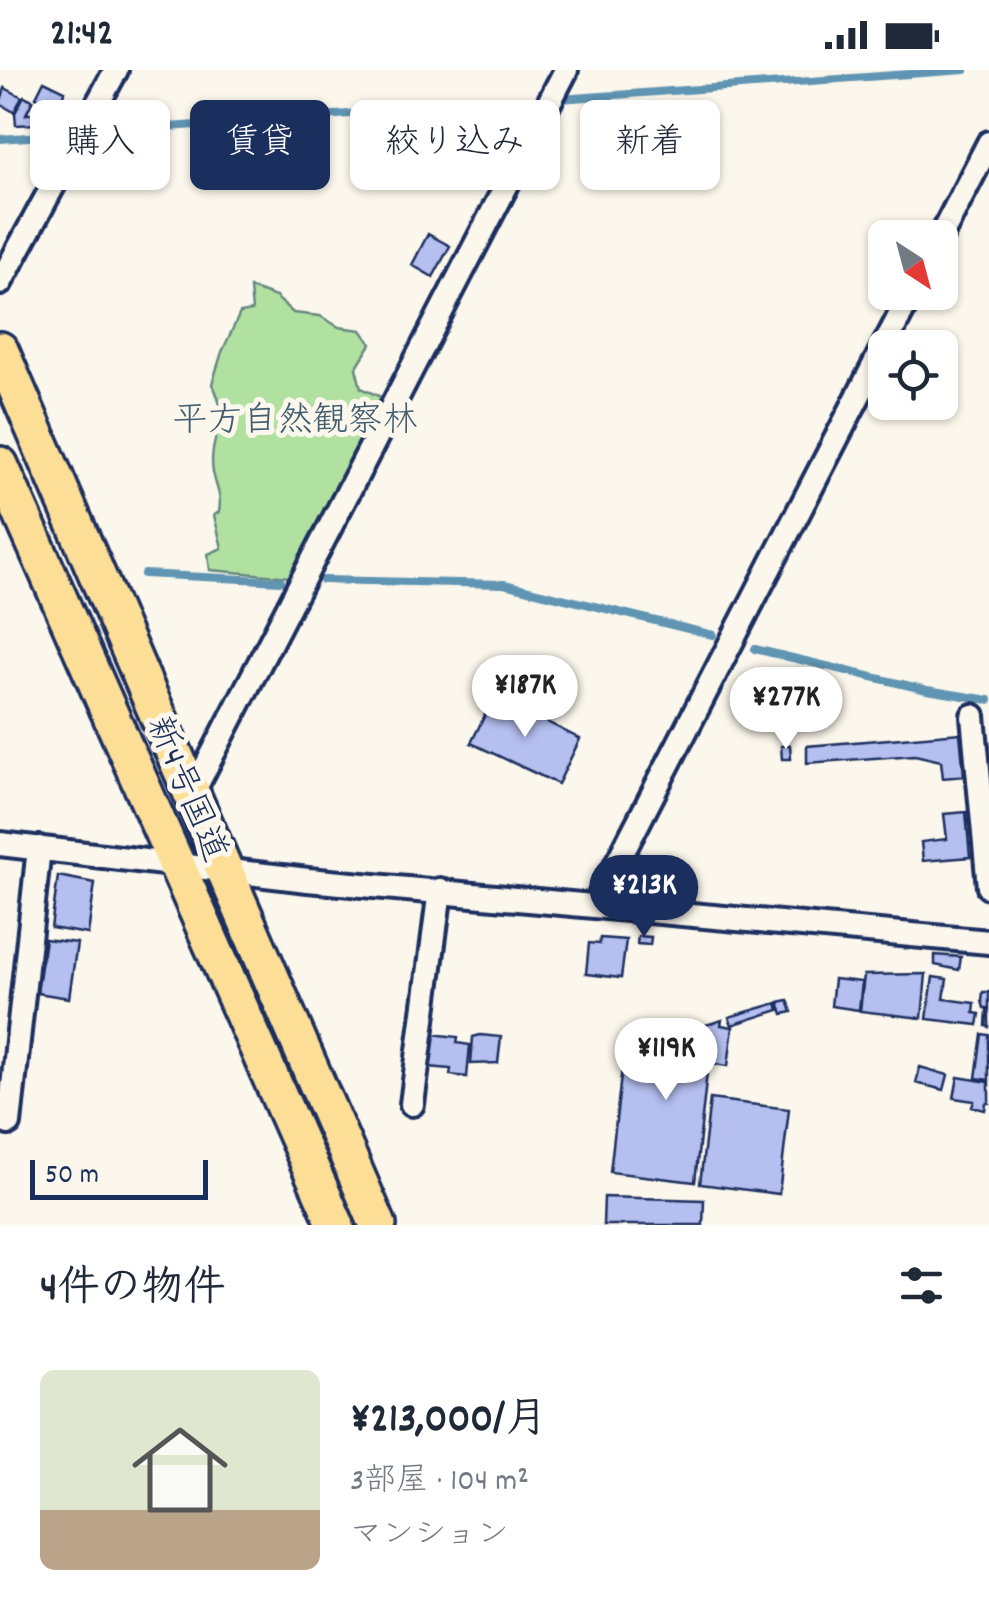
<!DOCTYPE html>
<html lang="ja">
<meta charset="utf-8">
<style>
:root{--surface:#fff;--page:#f2f2f3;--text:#1f2937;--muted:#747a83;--accent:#1b2f5e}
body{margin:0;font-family:Dekko,"Klee One",sans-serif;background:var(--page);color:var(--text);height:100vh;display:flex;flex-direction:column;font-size:38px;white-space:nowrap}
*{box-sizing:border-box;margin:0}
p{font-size:32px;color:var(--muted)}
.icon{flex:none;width:55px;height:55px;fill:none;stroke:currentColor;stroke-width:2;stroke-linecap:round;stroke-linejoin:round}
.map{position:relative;height:1155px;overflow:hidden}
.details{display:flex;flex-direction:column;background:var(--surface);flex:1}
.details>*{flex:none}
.guide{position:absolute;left:30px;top:30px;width:930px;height:90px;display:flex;gap:20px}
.needle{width:65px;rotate:144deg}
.tools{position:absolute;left:868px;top:150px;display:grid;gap:20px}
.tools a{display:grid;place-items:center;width:90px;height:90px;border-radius:15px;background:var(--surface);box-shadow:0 2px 8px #0004;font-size:50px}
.scale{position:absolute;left:30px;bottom:25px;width:178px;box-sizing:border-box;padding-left:10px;border:5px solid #1b2f5e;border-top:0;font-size:28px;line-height:35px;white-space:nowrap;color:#1b2f5e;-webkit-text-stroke:8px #fbf7ec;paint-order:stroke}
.price{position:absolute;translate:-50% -85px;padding:0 22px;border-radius:35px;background:#fff;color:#222;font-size:32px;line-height:65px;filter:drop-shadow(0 2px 5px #0008)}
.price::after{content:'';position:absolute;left:50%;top:60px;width:30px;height:22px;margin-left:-15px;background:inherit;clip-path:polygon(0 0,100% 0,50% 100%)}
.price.on{background:var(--accent);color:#fff}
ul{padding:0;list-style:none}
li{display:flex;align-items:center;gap:30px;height:250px;padding:0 40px}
li span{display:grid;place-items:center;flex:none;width:280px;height:200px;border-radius:15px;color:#555}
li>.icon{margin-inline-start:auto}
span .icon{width:120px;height:120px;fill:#fffc;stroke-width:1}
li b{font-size:42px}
h2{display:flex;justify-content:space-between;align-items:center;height:120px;padding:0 40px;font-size:42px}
.tag{padding:0 35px;border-radius:15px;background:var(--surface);box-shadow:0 2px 8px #0004;font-size:35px;line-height:90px}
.tag.on{background:var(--accent);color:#fff}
.status{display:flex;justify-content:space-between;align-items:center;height:70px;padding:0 50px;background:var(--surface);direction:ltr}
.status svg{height:28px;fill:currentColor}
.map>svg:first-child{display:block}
</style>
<div class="status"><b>21:42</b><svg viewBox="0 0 49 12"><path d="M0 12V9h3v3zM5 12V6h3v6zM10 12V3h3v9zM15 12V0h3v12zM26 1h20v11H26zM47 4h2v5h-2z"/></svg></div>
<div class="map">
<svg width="989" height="1155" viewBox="0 0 989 1155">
<rect width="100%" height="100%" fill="#fbf7ec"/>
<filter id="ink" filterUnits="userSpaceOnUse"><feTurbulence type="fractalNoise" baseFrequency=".01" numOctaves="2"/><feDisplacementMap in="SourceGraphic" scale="20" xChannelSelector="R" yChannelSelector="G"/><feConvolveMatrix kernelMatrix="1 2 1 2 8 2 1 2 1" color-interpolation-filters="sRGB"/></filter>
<g filter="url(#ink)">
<path fill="#b0e1a1" stroke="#668880" stroke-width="2.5" d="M 250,218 L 276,227 L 293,243 L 320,246 L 339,257 L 361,260 L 371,274 L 356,298 L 361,318 L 385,329 L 368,369 L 301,486 L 299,499 L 290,507 L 210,500 L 208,484 L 222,478 L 214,445 L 219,442 C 222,425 216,418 213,402 C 207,367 233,349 212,314 L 222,282 L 240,243 L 252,241 Z"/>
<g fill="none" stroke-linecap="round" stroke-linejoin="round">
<path stroke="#5e94b2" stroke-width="8" d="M 0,69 L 965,0
M 144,504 L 281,511
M 323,510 L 504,514 L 713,565
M 755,579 L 927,620 L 989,630"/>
</g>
<path fill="#b5bff0" stroke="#1b2f5e" stroke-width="2.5" d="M 44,11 L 65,21 L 57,38 L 36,27 Z
M 5,18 L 22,27 L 14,42 L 0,34 Z
M 24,26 L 33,30 L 26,44 L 40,43 L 39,34 L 63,46 L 62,53 L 16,55 L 15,43 Z
M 171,51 L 172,64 L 149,66 L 148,52 Z
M 428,164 L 450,176 L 433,207 L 412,195 Z
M 495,625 L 580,669 L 558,714 L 471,673 Z
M 960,663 L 964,706 L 943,708 L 941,691 L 915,685 L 807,693 L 807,676 Z
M 790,675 L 791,689 L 782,689 L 781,676 Z
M 966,742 L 970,787 L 923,791 L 921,772 L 947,769 L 944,744 Z
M 58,806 L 95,813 L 88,864 L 51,858 Z
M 638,866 L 651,867 L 650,875 L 637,874 Z
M 600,868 L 626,870 L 621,908 L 586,904 L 589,873 L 599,874 Z
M 45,869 L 77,873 L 69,928 L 37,923 Z
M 935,885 L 961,887 L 959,900 L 935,895 Z
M 926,904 L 922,948 L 860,941 L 864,905 Z
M 933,907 L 947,909 L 944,929 L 975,933 L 974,943 L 980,944 L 978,955 L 927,949 Z
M 834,909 L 862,912 L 859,940 L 831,936 Z
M 983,922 L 989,922 L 989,957 L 986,956 L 987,938 L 984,938 L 982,931 Z
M 788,930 L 792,942 L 783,944 L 779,932 Z
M 777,933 L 779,940 L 732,955 L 729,947 Z
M 722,950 L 721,955 L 733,957 L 728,996 L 708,993 L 695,1112 L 610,1102 L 624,980 Z
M 432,964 L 458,967 L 457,973 L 470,975 L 467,1007 L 450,1005 L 451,999 L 429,997 Z
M 982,964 L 989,965 L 989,1010 L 976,1008 Z
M 480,965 L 501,967 L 498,993 L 471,994 L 473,967 Z
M 920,997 L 948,1005 L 944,1020 L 916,1013 Z
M 958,1007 L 989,1012 L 989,1033 L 986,1033 L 985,1040 L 972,1037 L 974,1031 L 954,1028 Z
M 710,1029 L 789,1039 L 779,1124 L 700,1114 Z
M 604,1127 L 704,1130 L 703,1155 L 603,1155 Z"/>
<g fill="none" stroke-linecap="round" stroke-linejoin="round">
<defs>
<path id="minor" d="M 940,168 L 989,73
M 0,213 L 116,0
M 973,646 L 989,817
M 192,724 L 566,0
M 0,774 L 308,810 L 989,872
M 596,834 L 912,222
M 412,1034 L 440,820
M 9,1053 L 39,778"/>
<path id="highway" d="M 0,280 L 378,1155
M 0,395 L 336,1155"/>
</defs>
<use href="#minor" stroke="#1b2f5e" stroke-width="30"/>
<use href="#highway" stroke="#1b2f5e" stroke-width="42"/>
<use href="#minor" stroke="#fbf7ec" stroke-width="22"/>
<use href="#highway" stroke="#fcde96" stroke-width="35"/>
</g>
</g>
<g text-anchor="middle" stroke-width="10" stroke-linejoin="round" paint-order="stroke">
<g font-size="35" fill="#405c6f" stroke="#fbf7ec">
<text x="295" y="360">平方自然観察林</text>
</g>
<g font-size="35" fill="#1b2f5e" stroke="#fbf7ec">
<text transform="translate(189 718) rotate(67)" y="12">新4号国道</text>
</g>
</g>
</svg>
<div class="tools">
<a><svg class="needle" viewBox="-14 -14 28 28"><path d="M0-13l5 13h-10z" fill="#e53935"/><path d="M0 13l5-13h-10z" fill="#747a83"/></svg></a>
<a><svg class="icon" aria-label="locate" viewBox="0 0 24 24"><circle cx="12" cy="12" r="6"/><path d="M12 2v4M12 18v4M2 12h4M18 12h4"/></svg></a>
</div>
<div class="scale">50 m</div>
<b class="price" style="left:525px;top:670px">¥187K</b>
<b class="price" style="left:786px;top:682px">¥277K</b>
<b class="price on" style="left:644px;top:870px">¥213K</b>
<b class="price" style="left:666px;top:1033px">¥119K</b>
<div class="guide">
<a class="tag">購入</a>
<a class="tag on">賃貸</a>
<a class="tag">絞り込み</a>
<a class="tag">新着</a>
</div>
</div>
<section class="details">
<h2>4件の物件<svg class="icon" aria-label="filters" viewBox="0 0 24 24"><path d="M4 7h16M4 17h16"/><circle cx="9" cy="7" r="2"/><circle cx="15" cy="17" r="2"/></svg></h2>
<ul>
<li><span style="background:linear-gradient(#dfe7d0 70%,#b9a48a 0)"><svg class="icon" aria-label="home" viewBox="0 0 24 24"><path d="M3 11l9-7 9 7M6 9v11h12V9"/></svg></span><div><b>¥213,000/月</b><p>3部屋 · 104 m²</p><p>マンション</p></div></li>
</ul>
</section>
